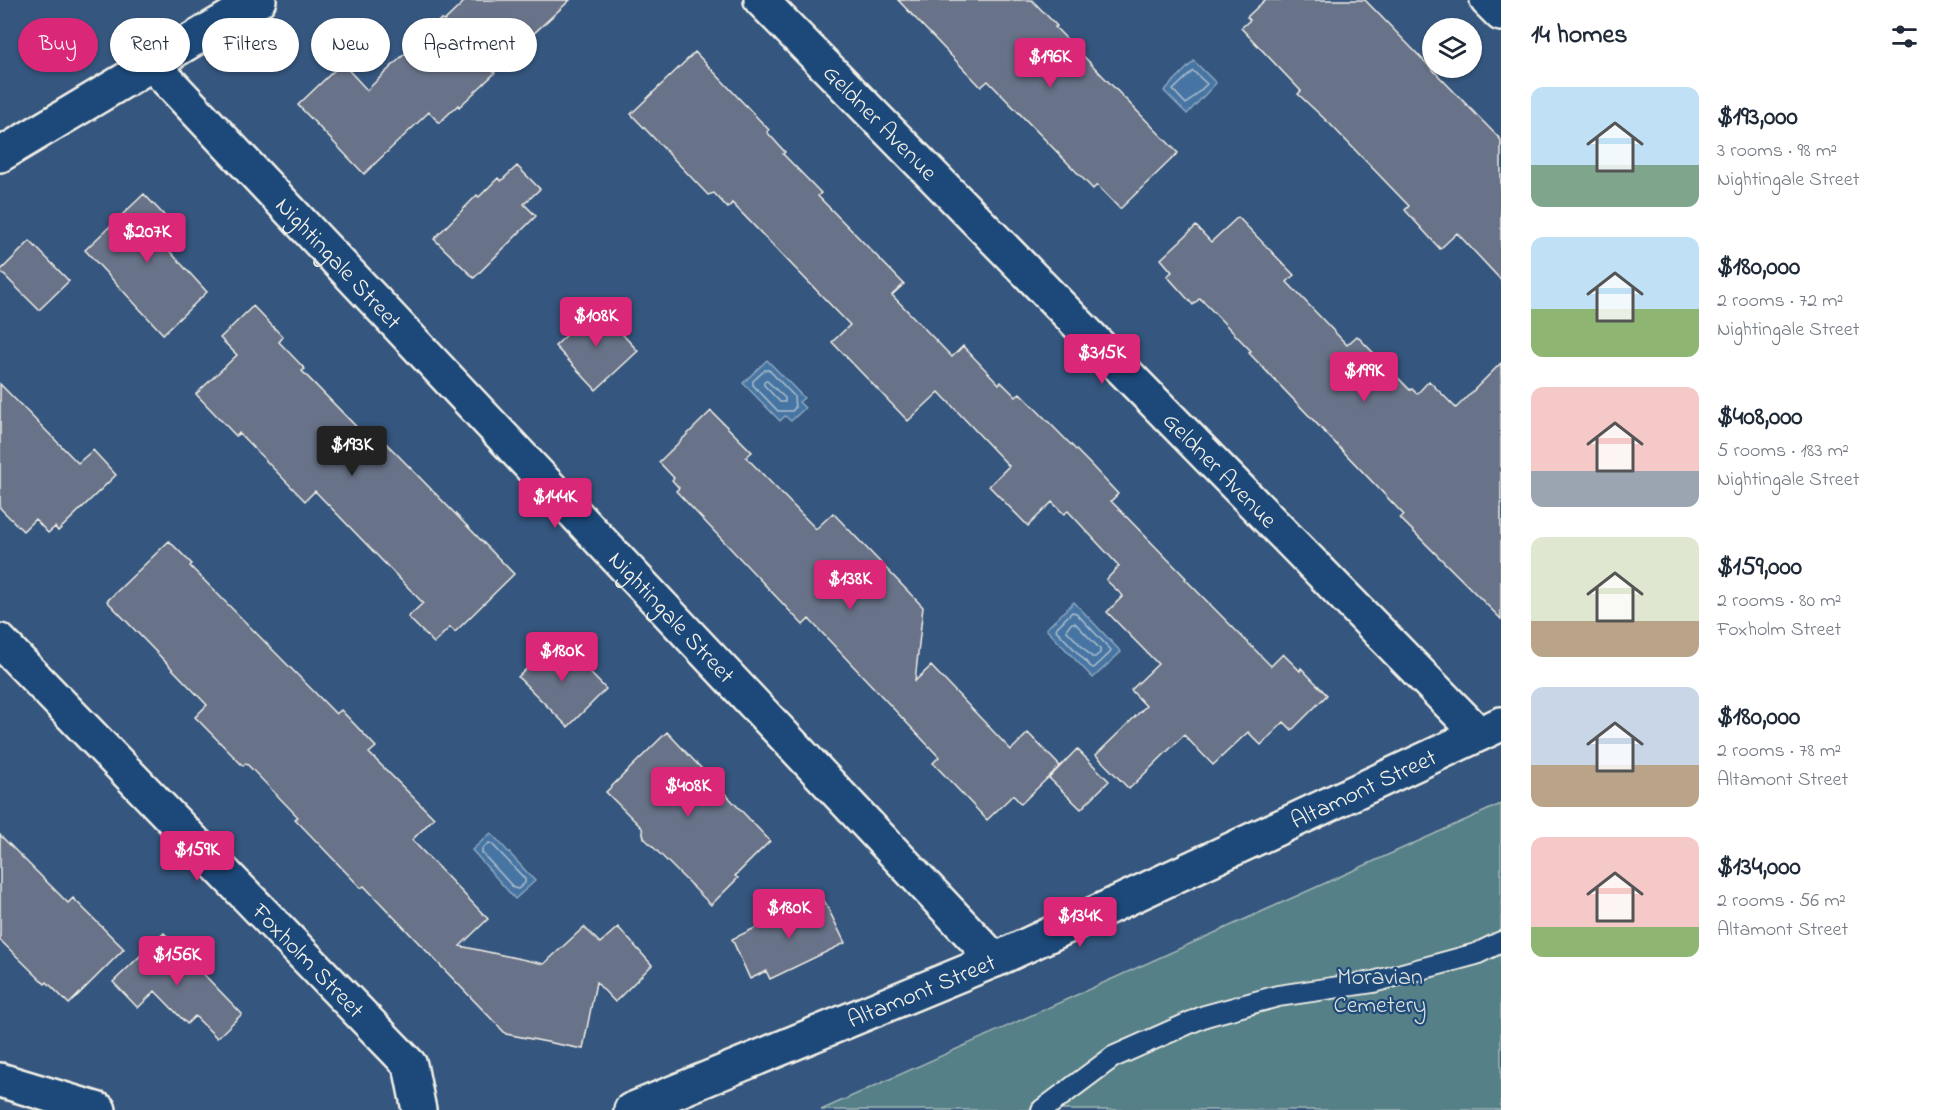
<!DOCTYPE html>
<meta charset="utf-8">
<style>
:root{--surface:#fff;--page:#f6f6f7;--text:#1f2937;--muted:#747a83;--accent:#db2777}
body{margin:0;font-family:"Indie Flower",sans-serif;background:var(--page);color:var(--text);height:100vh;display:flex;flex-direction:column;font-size:22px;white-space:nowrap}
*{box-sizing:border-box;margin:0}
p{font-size:20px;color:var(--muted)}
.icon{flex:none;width:33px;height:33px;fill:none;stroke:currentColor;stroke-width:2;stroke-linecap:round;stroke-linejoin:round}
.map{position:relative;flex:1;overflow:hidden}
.side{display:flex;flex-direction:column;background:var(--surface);width:450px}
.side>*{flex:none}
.top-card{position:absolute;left:18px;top:18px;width:570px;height:54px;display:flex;gap:12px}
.tools{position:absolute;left:1422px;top:18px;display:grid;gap:12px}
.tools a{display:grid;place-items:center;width:60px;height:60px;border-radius:50%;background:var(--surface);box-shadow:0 2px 4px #0004;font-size:30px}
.price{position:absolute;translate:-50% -51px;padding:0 14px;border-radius:6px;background:var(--accent);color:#fff;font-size:20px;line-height:39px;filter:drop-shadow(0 2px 3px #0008)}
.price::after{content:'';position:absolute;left:50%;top:36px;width:18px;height:14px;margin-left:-9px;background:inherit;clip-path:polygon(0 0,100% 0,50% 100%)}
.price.selected{background:#222;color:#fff}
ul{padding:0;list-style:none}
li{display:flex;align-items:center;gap:18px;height:150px;padding:0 30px}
li span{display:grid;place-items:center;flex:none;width:168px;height:120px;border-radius:12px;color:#555}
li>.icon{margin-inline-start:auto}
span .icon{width:72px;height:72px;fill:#fffc;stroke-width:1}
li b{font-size:26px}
h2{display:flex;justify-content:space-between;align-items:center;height:72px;padding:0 30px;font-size:26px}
.chip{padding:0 21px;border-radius:27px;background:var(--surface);box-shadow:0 2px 4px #0004;font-size:21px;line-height:54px}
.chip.selected{background:var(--accent);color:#fff}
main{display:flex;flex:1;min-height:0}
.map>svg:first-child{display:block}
</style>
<main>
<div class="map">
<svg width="1501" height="1110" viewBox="0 0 1501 1110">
<rect width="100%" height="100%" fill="#35567e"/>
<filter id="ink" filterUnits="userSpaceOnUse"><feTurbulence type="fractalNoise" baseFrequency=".0167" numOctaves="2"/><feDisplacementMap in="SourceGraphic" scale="12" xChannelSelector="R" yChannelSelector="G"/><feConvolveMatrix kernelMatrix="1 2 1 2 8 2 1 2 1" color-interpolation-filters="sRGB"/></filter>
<g filter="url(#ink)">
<path fill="#558088" stroke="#a4b8b8" stroke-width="1.5" d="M 1501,804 L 1501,1110 L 821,1110 Z"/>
<path fill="#4775a3" stroke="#8ca7bf" stroke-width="1.5" d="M 1194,61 L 1216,83 L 1187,114 L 1164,91 Z
M 767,360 L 804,398 L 799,402 L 805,408 L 791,421 L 785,416 L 780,421 L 743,383 Z
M 1074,602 L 1121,652 L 1093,678 L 1046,629 Z
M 491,833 L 535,881 L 515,899 L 472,850 Z"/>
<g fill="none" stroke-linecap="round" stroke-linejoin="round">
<path stroke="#afbfcc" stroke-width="1.5" d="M 1193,71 L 1207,84 L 1186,104 L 1173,90 Z
M 765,370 L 769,370 L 794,396 L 795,408 L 792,411 L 778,411 L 753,385 L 753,381 Z
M 766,380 L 785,398 L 785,402 L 780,402 L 764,385 L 764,382 Z
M 1072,612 L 1076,613 L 1111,650 L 1110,653 L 1094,668 L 1091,667 L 1056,630 L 1057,627 Z
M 1072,623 L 1075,623 L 1100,649 L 1100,653 L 1095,657 L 1092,657 L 1067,631 L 1067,628 Z
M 489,843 L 492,844 L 525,879 L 525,883 L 518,889 L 514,888 L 482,853 L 482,849 Z"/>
</g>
<path fill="#687288" stroke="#f4f1e8" stroke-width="1.5" d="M 466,0 L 570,0 L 493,71 L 495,73 L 459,107 L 458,105 L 439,123 L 429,112 L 364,174 L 298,105 L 342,63 L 367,90 L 441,19 L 444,21 Z
M 898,0 L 1032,0 L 1057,26 L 1055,27 L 1178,153 L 1120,209 L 1097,185 L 1093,189 L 988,81 L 981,87 Z
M 1265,0 L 1365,0 L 1501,140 L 1501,280 L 1457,233 L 1440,249 L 1405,210 L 1409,206 L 1330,124 L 1298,94 L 1301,91 L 1241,28 L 1250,20 L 1247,17 Z
M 695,52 L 769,130 L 767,132 L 785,152 L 783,154 L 821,193 L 818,196 L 904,284 L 892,295 L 952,357 L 963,346 L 999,384 L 1001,382 L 1016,397 L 1020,393 L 1091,465 L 1118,494 L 1111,501 L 1186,578 L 1185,579 L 1271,666 L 1283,654 L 1300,671 L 1301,668 L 1327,695 L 1292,730 L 1284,722 L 1261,745 L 1248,732 L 1213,765 L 1184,735 L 1129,789 L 1096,755 L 1146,706 L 1131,690 L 1158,664 L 1107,612 L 1123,596 L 1106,580 L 1119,566 L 1068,511 L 1064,514 L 1052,502 L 1028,526 L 989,486 L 1009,466 L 939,392 L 908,421 L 832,342 L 850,325 L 732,203 L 728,208 L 714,193 L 708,195 L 631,114 Z
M 517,166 L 540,189 L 524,204 L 536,216 L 474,278 L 434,239 L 477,195 L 479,197 L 498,178 L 501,181 Z
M 144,194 L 178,230 L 163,244 L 207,292 L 163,334 L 85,250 Z
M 1238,217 L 1294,275 L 1287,282 L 1347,345 L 1357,336 L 1410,390 L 1412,389 L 1417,394 L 1429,381 L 1456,408 L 1501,363 L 1501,619 L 1400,518 L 1404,515 L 1249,353 L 1251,351 L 1200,298 L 1193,305 L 1167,276 L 1172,272 L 1161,259 L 1196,226 L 1211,242 Z
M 30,241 L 69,281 L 39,310 L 0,271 Z
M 253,306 L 283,337 L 279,342 L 305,369 L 302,371 L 379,450 L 386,443 L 514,574 L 455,632 L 450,627 L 434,643 L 408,617 L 423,603 L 315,491 L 305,501 L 239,433 L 236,436 L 196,394 L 237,355 L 220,338 Z
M 597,307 L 638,351 L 596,390 L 555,346 Z
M 0,384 L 78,463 L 93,450 L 116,475 L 58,531 L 55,527 L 48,533 L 35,519 L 23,531 L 0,508 Z
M 711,411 L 752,452 L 746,457 L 816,529 L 833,513 L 923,607 L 915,681 L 931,666 L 1011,750 L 1028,733 L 1060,766 L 1021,804 L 1013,795 L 987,820 L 933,763 L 939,757 L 809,619 L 803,625 L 676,491 L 679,488 L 672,480 L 674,478 L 659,462 Z
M 169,541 L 192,564 L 190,566 L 336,714 L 341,710 L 376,747 L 369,753 L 434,818 L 412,840 L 488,919 L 460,946 L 544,964 L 584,927 L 600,943 L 618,927 L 652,965 L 615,1002 L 596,982 L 583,1049 L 506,1034 L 364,886 L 361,888 L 295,819 L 298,817 L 246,763 L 243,766 L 195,717 L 207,705 L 107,601 Z
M 557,639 L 606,689 L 568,727 L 518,677 Z
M 667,732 L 770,841 L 735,876 L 738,878 L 711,905 L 644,838 L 642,828 L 606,792 Z
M 1077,749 L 1109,781 L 1081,809 L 1049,778 Z
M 0,835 L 68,903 L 73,898 L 124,949 L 69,1004 L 47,982 L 45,984 L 0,940 Z
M 822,896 L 845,943 L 770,979 L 766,971 L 750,979 L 732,939 Z
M 164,933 L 242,1014 L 217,1038 L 195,1016 L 187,1024 L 155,991 L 138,1008 L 113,982 Z"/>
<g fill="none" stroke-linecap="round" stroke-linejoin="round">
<defs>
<path id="lane" d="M 1042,1110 L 1113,1057 L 1205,1016 L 1278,996 L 1373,982 L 1476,954 L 1501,942"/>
<g id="street">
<path id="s1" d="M 761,0 L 1479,734"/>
<path d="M 1487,0 L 1501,14"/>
<path id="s2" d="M 152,64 L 995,960"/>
<path d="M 0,155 L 259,0"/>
<path id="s3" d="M 0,641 L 410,1065 L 419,1110"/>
<path d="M 0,1080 L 99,1110"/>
<path id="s4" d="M 631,1110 L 995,960 L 1501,724"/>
</g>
</defs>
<use href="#lane" stroke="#f4f1e8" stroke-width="24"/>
<use href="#street" stroke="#f4f1e8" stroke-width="38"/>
<use href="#lane" stroke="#1f4a7a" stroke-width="20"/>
<use href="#street" stroke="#1f4a7a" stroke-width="33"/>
</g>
</g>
<g text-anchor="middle" stroke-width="4.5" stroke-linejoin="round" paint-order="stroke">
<g font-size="24" fill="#f4f1e8" stroke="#1f4a7a">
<text dy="8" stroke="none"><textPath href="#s1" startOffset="171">Geldner Avenue</textPath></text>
<text dy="8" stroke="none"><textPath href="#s2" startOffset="273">Nightingale Street</textPath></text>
<text dy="8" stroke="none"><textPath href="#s1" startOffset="657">Geldner Avenue</textPath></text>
<text dy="8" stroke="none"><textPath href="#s2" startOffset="759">Nightingale Street</textPath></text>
<text dy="8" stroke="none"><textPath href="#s4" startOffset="800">Altamont Street</textPath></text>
<text dy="8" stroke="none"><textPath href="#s3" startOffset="444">Foxholm Street</textPath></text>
<text dy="8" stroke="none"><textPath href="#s4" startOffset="314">Altamont Street</textPath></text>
</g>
<g font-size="24" fill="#dce0da" stroke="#1f4a7a">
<text x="1380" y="984">Moravian<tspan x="1380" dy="28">Cemetery</tspan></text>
</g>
</g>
</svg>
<div class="tools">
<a><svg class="icon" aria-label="layers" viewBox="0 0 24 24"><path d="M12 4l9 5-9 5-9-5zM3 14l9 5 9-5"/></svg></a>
</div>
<b class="price" style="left:1050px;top:89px">$196K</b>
<b class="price" style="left:147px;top:264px">$207K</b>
<b class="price" style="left:596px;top:348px">$108K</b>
<b class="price" style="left:1102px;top:385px">$315K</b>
<b class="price" style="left:1364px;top:403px">$199K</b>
<b class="price selected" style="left:352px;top:477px">$193K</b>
<b class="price" style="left:555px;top:529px">$144K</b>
<b class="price" style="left:850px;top:611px">$138K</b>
<b class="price" style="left:562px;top:683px">$180K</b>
<b class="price" style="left:688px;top:818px">$408K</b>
<b class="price" style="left:197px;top:882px">$159K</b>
<b class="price" style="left:789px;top:940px">$180K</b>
<b class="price" style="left:1080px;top:948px">$134K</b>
<b class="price" style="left:177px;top:987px">$156K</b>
<div class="top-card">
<a class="chip selected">Buy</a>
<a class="chip">Rent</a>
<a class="chip">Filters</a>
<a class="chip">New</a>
<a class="chip">Apartment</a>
</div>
</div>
<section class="side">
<h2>14 homes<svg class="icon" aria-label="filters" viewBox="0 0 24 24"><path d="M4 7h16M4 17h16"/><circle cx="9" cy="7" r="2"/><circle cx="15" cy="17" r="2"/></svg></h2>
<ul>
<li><span style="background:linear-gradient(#bfe0f5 65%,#7fa58c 0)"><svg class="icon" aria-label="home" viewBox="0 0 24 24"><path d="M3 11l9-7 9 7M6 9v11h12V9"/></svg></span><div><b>$193,000</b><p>3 rooms · 98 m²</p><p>Nightingale Street</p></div></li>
<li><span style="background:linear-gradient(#bfe0f5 60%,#8fb573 0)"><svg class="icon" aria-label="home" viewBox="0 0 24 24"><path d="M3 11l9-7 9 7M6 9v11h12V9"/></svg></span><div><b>$180,000</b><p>2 rooms · 72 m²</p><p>Nightingale Street</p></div></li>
<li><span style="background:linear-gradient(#f6c9c9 70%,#9aa5b1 0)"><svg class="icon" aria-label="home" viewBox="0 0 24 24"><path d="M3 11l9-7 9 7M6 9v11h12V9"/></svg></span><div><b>$408,000</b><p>5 rooms · 183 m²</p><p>Nightingale Street</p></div></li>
<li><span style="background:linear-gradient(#dfe7d0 70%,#b9a48a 0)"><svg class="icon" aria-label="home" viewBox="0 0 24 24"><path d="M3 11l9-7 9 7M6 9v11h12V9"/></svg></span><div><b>$159,000</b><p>2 rooms · 80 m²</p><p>Foxholm Street</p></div></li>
<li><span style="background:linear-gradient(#c9d6e8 65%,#b9a48a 0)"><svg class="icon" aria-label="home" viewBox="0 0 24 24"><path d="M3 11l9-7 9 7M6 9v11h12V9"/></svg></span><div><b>$180,000</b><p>2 rooms · 78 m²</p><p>Altamont Street</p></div></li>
<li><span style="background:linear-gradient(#f6c9c9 75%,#8fb573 0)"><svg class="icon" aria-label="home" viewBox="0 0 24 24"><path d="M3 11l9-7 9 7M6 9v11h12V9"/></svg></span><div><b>$134,000</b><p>2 rooms · 56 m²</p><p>Altamont Street</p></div></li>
</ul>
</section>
</main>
